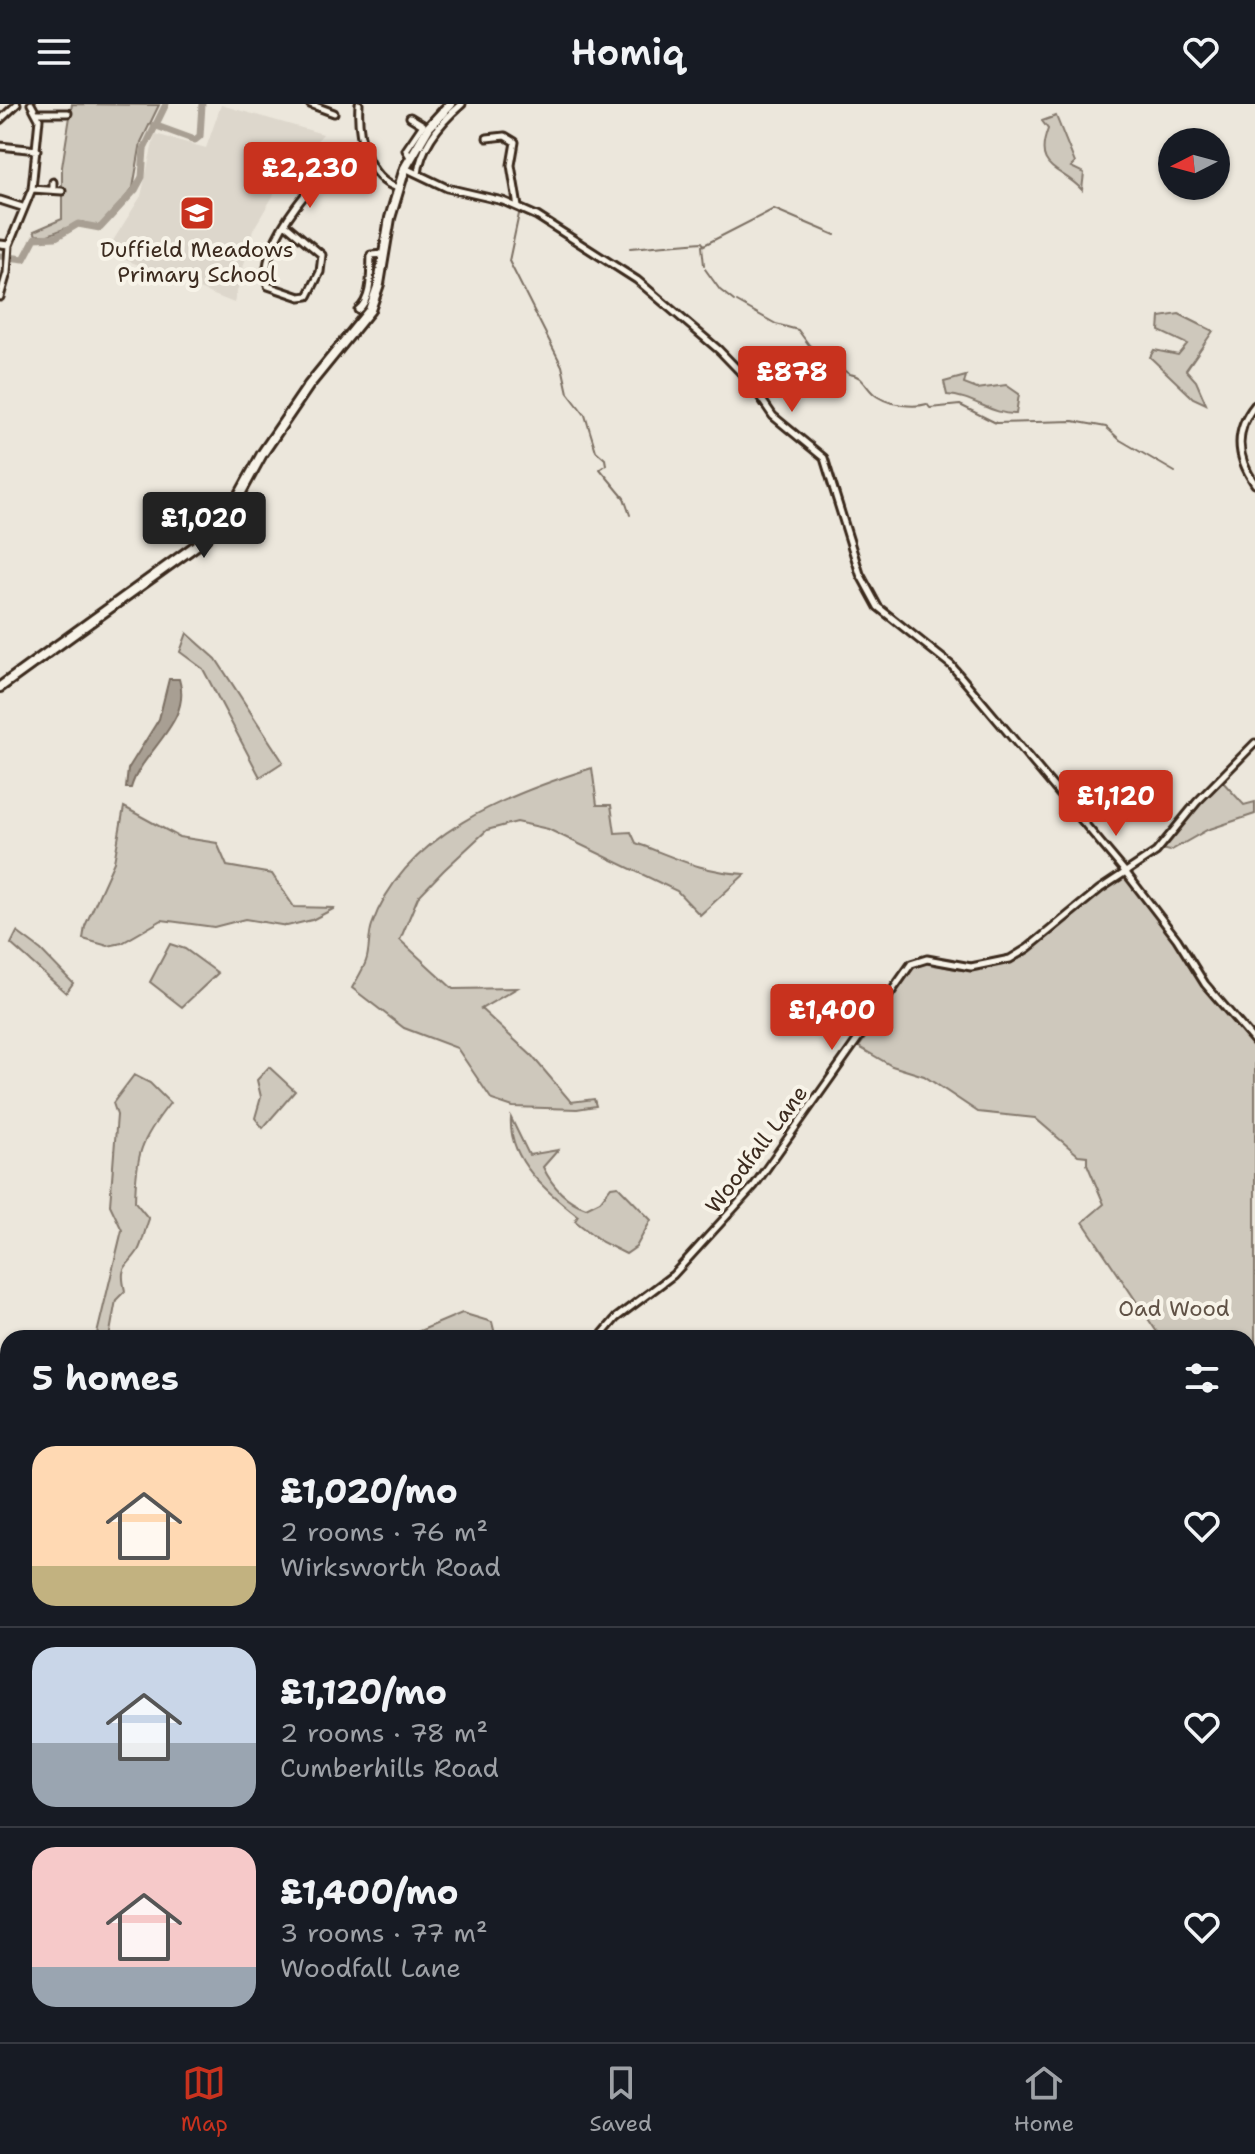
<!DOCTYPE html>
<meta charset="utf-8">
<style>
:root{--surface:#171b24;--page:#20242c;--text:#f1f3f6;--muted:#9ea1a6;--line:#363941;--accent:#c8321e}
body{margin:0;font-family:"Shantell Sans",sans-serif;background:var(--page);color:var(--text);height:100vh;display:flex;flex-direction:column;font-size:30px;white-space:nowrap}
*{box-sizing:border-box;margin:0}
p{font-size:26px;color:var(--muted)}
.icon{flex:none;width:44px;height:44px;fill:none;stroke:currentColor;stroke-width:2;stroke-linecap:round;stroke-linejoin:round}
.map{position:relative;flex:1;overflow:hidden}
.details{position:absolute;left:0px;top:1226px;width:1256px;height:712px;display:flex;flex-direction:column;background:var(--surface);border-radius:24px 24px 0 0;box-shadow:0 2px 6px #0004}
.details>*{flex:none}
.needle{width:52px;rotate:264deg}
.controls{position:absolute;left:1158px;top:24px;display:grid;gap:16px}
.controls a{display:grid;place-items:center;width:72px;height:72px;border-radius:50%;background:var(--surface);box-shadow:0 2px 6px #0004;font-size:40px}
.price{position:absolute;translate:-50% -68px;padding:0 18px;border-radius:8px;background:var(--accent);color:#fff;font-size:26px;line-height:52px;filter:drop-shadow(0 2px 4px #0008)}
.price::after{content:'';position:absolute;left:50%;top:48px;width:24px;height:18px;margin-left:-12px;background:inherit;clip-path:polygon(0 0,100% 0,50% 100%)}
.price.on{background:#222;color:#fff}
ul{padding:0;list-style:none}
li{display:flex;align-items:center;gap:24px;height:200px;padding:0 32px}
li+li{border-top:2px solid var(--line)}
li span{display:grid;place-items:center;flex:none;width:224px;height:160px;border-radius:24px;color:#555}
li>.icon{margin-inline-start:auto}
span .icon{width:96px;height:96px;fill:#fffc;stroke-width:1}
li b{font-size:34px}
h2{display:flex;justify-content:space-between;align-items:center;height:96px;padding:0 32px;font-size:34px}
header{display:flex;justify-content:space-between;align-items:center;height:104px;padding:0 32px;background:var(--surface);font-size:36px;font-weight:600}
.menu{display:flex;justify-content:space-around;align-items:center;height:112px;border-top:2px solid var(--line);background:var(--surface);font-size:22px;color:var(--muted)}
.menu a{display:grid;justify-items:center;gap:4px}
.menu .on{color:var(--accent)}
.map>svg:first-child{display:block}
</style>
<header><svg class="icon" aria-label="menu" viewBox="0 0 24 24"><path d="M4 6h16M4 12h16M4 18h16"/></svg>Homiq<svg class="icon" aria-label="heart" viewBox="0 0 24 24"><path d="M12 20l-8-8c-3-5 5-10 8-4 3-6 11-1 8 4z"/></svg></header>
<div class="map">
<svg width="1255" height="1938" viewBox="0 0 1255 1938">
<rect width="100%" height="100%" fill="#ece7dc"/>
<filter id="ink" filterUnits="userSpaceOnUse"><feTurbulence type="fractalNoise" baseFrequency=".0125" numOctaves="2"/><feDisplacementMap in="SourceGraphic" scale="16" xChannelSelector="R" yChannelSelector="G"/><feConvolveMatrix kernelMatrix="1 2 1 2 8 2 1 2 1" color-interpolation-filters="sRGB"/></filter>
<g filter="url(#ink)">
<path fill="#ddd7cc" d="M 221,1 L 323,30 L 283,75 L 253,126 L 234,199 L 106,148 L 141,92 L 155,30 L 206,44 Z"/>
<path fill="#cec8bc" stroke="#84796d" stroke-width="2" d="M 72,0 L 159,1 L 141,38 L 133,84 L 103,121 L 96,123 L 82,118 L 48,131 L 36,131 L 34,127 L 62,115 L 62,63 Z
M 1056,12 L 1075,59 L 1071,63 L 1084,69 L 1082,86 C 1062,63 1032,67 1048,25 L 1042,17 Z
M 1179,210 L 1213,227 L 1186,266 L 1196,277 L 1206,300 L 1193,294 L 1150,253 L 1154,246 L 1178,251 L 1187,240 L 1159,227 L 1160,213 Z
M 966,272 L 964,280 L 977,285 L 1006,281 L 1019,290 L 1016,310 C 991,311 973,292 947,291 L 944,278 Z
M 187,529 L 216,555 L 283,658 L 260,673 L 203,565 L 180,548 Z
M 592,664 L 597,701 L 611,701 L 615,729 L 631,728 L 636,739 C 676,754 702,768 745,770 L 700,811 L 677,787 L 548,725 L 517,718 L 487,726 L 444,766 L 418,793 L 400,836 L 453,885 L 517,884 L 481,905 L 532,952 L 571,998 L 594,995 L 596,1002 L 577,1005 L 513,1003 L 492,996 L 457,944 L 404,924 L 352,884 C 357,875 363,866 366,857 C 370,846 368,832 372,821 C 404,730 508,690 592,664 Z
M 1221,676 L 1244,701 L 1255,698 L 1255,710 L 1207,726 L 1170,747 L 1162,745 Z
M 124,703 L 179,733 L 217,739 L 227,762 L 272,770 L 294,803 L 335,804 L 312,816 L 287,822 L 245,815 L 214,823 L 162,816 L 122,839 L 108,842 L 83,835 L 85,822 L 114,758 Z
M 1126,773 L 1255,941 L 1255,1672 L 1248,1671 L 1248,1234 L 1161,1234 L 1083,1118 L 1104,1100 L 1087,1060 L 1087,1052 L 1078,1051 L 1035,1014 L 978,1008 L 924,972 L 892,962 L 859,943 L 915,862 C 930,855 946,865 962,866 C 977,866 997,862 1011,856 C 1054,836 1081,789 1126,773 Z
M 17,828 L 41,846 L 73,879 L 66,889 L 11,840 Z
M 170,840 L 185,845 L 218,869 L 182,903 L 150,878 Z
M 269,963 L 295,987 L 263,1024 L 255,1014 L 261,993 L 257,976 Z
M 134,971 L 150,979 L 170,999 C 140,1037 136,1050 135,1098 L 149,1115 C 145,1125 143,1138 138,1147 C 126,1165 119,1161 125,1187 L 116,1196 L 109,1234 L 96,1234 L 122,1126 L 110,1101 L 117,1011 L 113,999 Z
M 511,1014 L 529,1051 L 558,1046 L 543,1063 C 552,1082 566,1097 586,1104 L 600,1097 L 611,1083 L 618,1082 L 651,1116 L 636,1143 L 626,1150 L 602,1138 L 575,1117 L 578,1112 C 548,1089 508,1056 511,1014 Z
M 462,1209 L 492,1218 L 496,1234 L 403,1234 Z
M 1255,1683 L 1255,1845 L 1248,1842 L 1248,1684 Z
M 1248,1846 L 1255,1849 L 1255,1938 L 1030,1938 L 1030,1930 L 1248,1930 Z"/>
<path fill="#a89f93" stroke="#7c7064" stroke-width="2" d="M 169,575 L 179,575 C 193,618 141,647 131,684 L 126,684 L 128,665 L 159,615 Z"/>
<g fill="none" stroke-linecap="round" stroke-linejoin="round">
<path stroke="#7c7064" stroke-width="2" d="M 516,74 L 520,88
M 519,110 L 509,157 L 562,262 L 568,289 L 585,311 L 596,347 L 605,355 L 606,361 L 600,365 L 624,394 L 630,411
M 630,144 L 702,138 L 704,141 L 774,105 L 835,131
M 704,161 L 702,142 L 704,141
M 705,165 L 720,186 L 734,197
M 737,198 L 776,220 L 798,226 L 809,241 L 849,270 C 864,271 866,286 878,293 C 891,301 913,304 927,300 L 930,304 L 960,301 L 996,319 L 1073,317 L 1106,323 L 1120,336 L 1175,368"/>
<path stroke="#a89f93" stroke-width="7" d="M 154,21 L 195,36 L 200,32 L 202,0
M 0,152 L 24,155 L 35,134 L 56,133 L 78,120 L 100,124 L 135,86 L 142,73 L 144,45 L 166,0"/>
<defs>
<path id="minor" d="M 310,0 L 334,9
M 359,0 C 357,29 366,75 398,84
M 38,9 L 68,9
M 410,13 L 423,21 L 406,46 L 410,53
M 0,16 L 17,0
M 487,34 L 505,32 L 515,38 L 511,61 L 518,103
M 0,42 L 37,46
M 405,64 L 447,84 L 503,97 L 537,112 L 637,176 L 719,246 L 750,278 L 773,312 L 824,354 L 860,470 L 878,503 L 951,561 L 1127,770 L 1177,835 L 1205,880 L 1255,938
M 418,70 C 421,42 441,18 462,0
M 32,85 L 62,87
M 53,86 L 53,78
M 0,96 L 22,103
M 285,120 L 322,151 L 320,168 L 308,192 L 300,193 L 268,182 C 255,138 326,59 362,39
M 0,140 L 9,141 L 32,85 L 39,15 L 31,0
M 0,193 L 7,169 L 9,141
M 358,206 C 373,194 370,168 371,151 L 384,150
M 1255,301 C 1234,327 1236,353 1255,380
M 599,1234 L 616,1214 L 673,1171 L 754,1082 L 911,860 L 927,855 L 971,863 L 1010,855 L 1028,844 L 1100,785 L 1156,748 L 1197,698 L 1255,639
M 0,1680 L 8,1684
M 41,1938 L 47,1930"/>
<path id="major" d="M 0,583 L 205,435 L 229,410 L 262,350 L 309,281 L 370,206 L 379,180 L 390,114 L 405,64 L 429,23 L 450,0"/>
</defs>
<use href="#minor" stroke="#3b2a1e" stroke-width="11"/>
<use href="#major" stroke="#3b2a1e" stroke-width="14"/>
<use href="#minor" stroke="#f7f3e8" stroke-width="5"/>
<use href="#major" stroke="#f7f3e8" stroke-width="8"/>
</g>
</g>
<defs>
<symbol id="school-square" viewBox="-11 -11 22 22"><rect x="-9" y="-9" width="18" height="18" rx="4" fill="#c8321e" stroke="#f7f3e8"/><path d="M0-5L7-2L0 1L-7-2ZM-4 1L0 2.5L4 1V4Q0 6-4 4Z" fill="#fff"/></symbol>
</defs>
<g fill-rule="evenodd">
<use href="#school-square" x="177" y="89" width="40" height="40"/>
</g>
<g text-anchor="middle" stroke-width="8" stroke-linejoin="round" paint-order="stroke">
<g font-size="22" fill="#3b2a1e" stroke="#f7f3e8">
<text x="197" y="153">Duffield Meadows<tspan x="197" dy="25">Primary School</tspan></text>
</g>
<g font-size="22" fill="#3b2a1e" stroke="#f7f3e8">
<text transform="translate(756 1045) rotate(-53)" y="8">Woodfall Lane</text>
</g>
<g font-size="22" fill="#605246" stroke="#f7f3e8">
<text x="1174" y="1212">Oad Wood</text>
</g>
</g>
</svg>
<div class="controls">
<a><svg class="needle" viewBox="-14 -14 28 28"><path d="M0-13l5 13h-10z" fill="#e53935"/><path d="M0 13l5-13h-10z" fill="#9ea1a6"/></svg></a>
</div>
<b class="price" style="left:310px;top:106px">£2,230</b>
<b class="price" style="left:792px;top:310px">£878</b>
<b class="price on" style="left:204px;top:456px">£1,020</b>
<b class="price" style="left:1116px;top:734px">£1,120</b>
<b class="price" style="left:832px;top:948px">£1,400</b>
<section class="details">
<h2>5 homes<svg class="icon" aria-label="filters" viewBox="0 0 24 24"><path d="M4 7h16M4 17h16"/><circle cx="9" cy="7" r="2"/><circle cx="15" cy="17" r="2"/></svg></h2>
<ul>
<li><span style="background:linear-gradient(#ffd9b3 75%,#c2b280 0)"><svg class="icon" aria-label="home" viewBox="0 0 24 24"><path d="M3 11l9-7 9 7M6 9v11h12V9"/></svg></span><div><b>£1,020/mo</b><p>2 rooms · 76 m²</p><p>Wirksworth Road</p></div><svg class="icon" aria-label="heart" viewBox="0 0 24 24"><path d="M12 20l-8-8c-3-5 5-10 8-4 3-6 11-1 8 4z"/></svg></li>
<li><span style="background:linear-gradient(#c9d6e8 60%,#9aa5b1 0)"><svg class="icon" aria-label="home" viewBox="0 0 24 24"><path d="M3 11l9-7 9 7M6 9v11h12V9"/></svg></span><div><b>£1,120/mo</b><p>2 rooms · 78 m²</p><p>Cumberhills Road</p></div><svg class="icon" aria-label="heart" viewBox="0 0 24 24"><path d="M12 20l-8-8c-3-5 5-10 8-4 3-6 11-1 8 4z"/></svg></li>
<li><span style="background:linear-gradient(#f6c9c9 75%,#9aa5b1 0)"><svg class="icon" aria-label="home" viewBox="0 0 24 24"><path d="M3 11l9-7 9 7M6 9v11h12V9"/></svg></span><div><b>£1,400/mo</b><p>3 rooms · 77 m²</p><p>Woodfall Lane</p></div><svg class="icon" aria-label="heart" viewBox="0 0 24 24"><path d="M12 20l-8-8c-3-5 5-10 8-4 3-6 11-1 8 4z"/></svg></li>
</ul>
</section>
</div>
<nav class="menu">
<a class="on"><svg class="icon" aria-label="map" viewBox="0 0 24 24"><path d="M3 6l6-2 6 2 6-2v14l-6 2-6-2-6 2zM9 4v14M15 6v14"/></svg>Map</a>
<a><svg class="icon" aria-label="saved" viewBox="0 0 24 24"><path d="M7 4h10v16l-5-4-5 4z"/></svg>Saved</a>
<a><svg class="icon" aria-label="home" viewBox="0 0 24 24"><path d="M3 11l9-7 9 7M6 9v11h12V9"/></svg>Home</a>
</nav>
